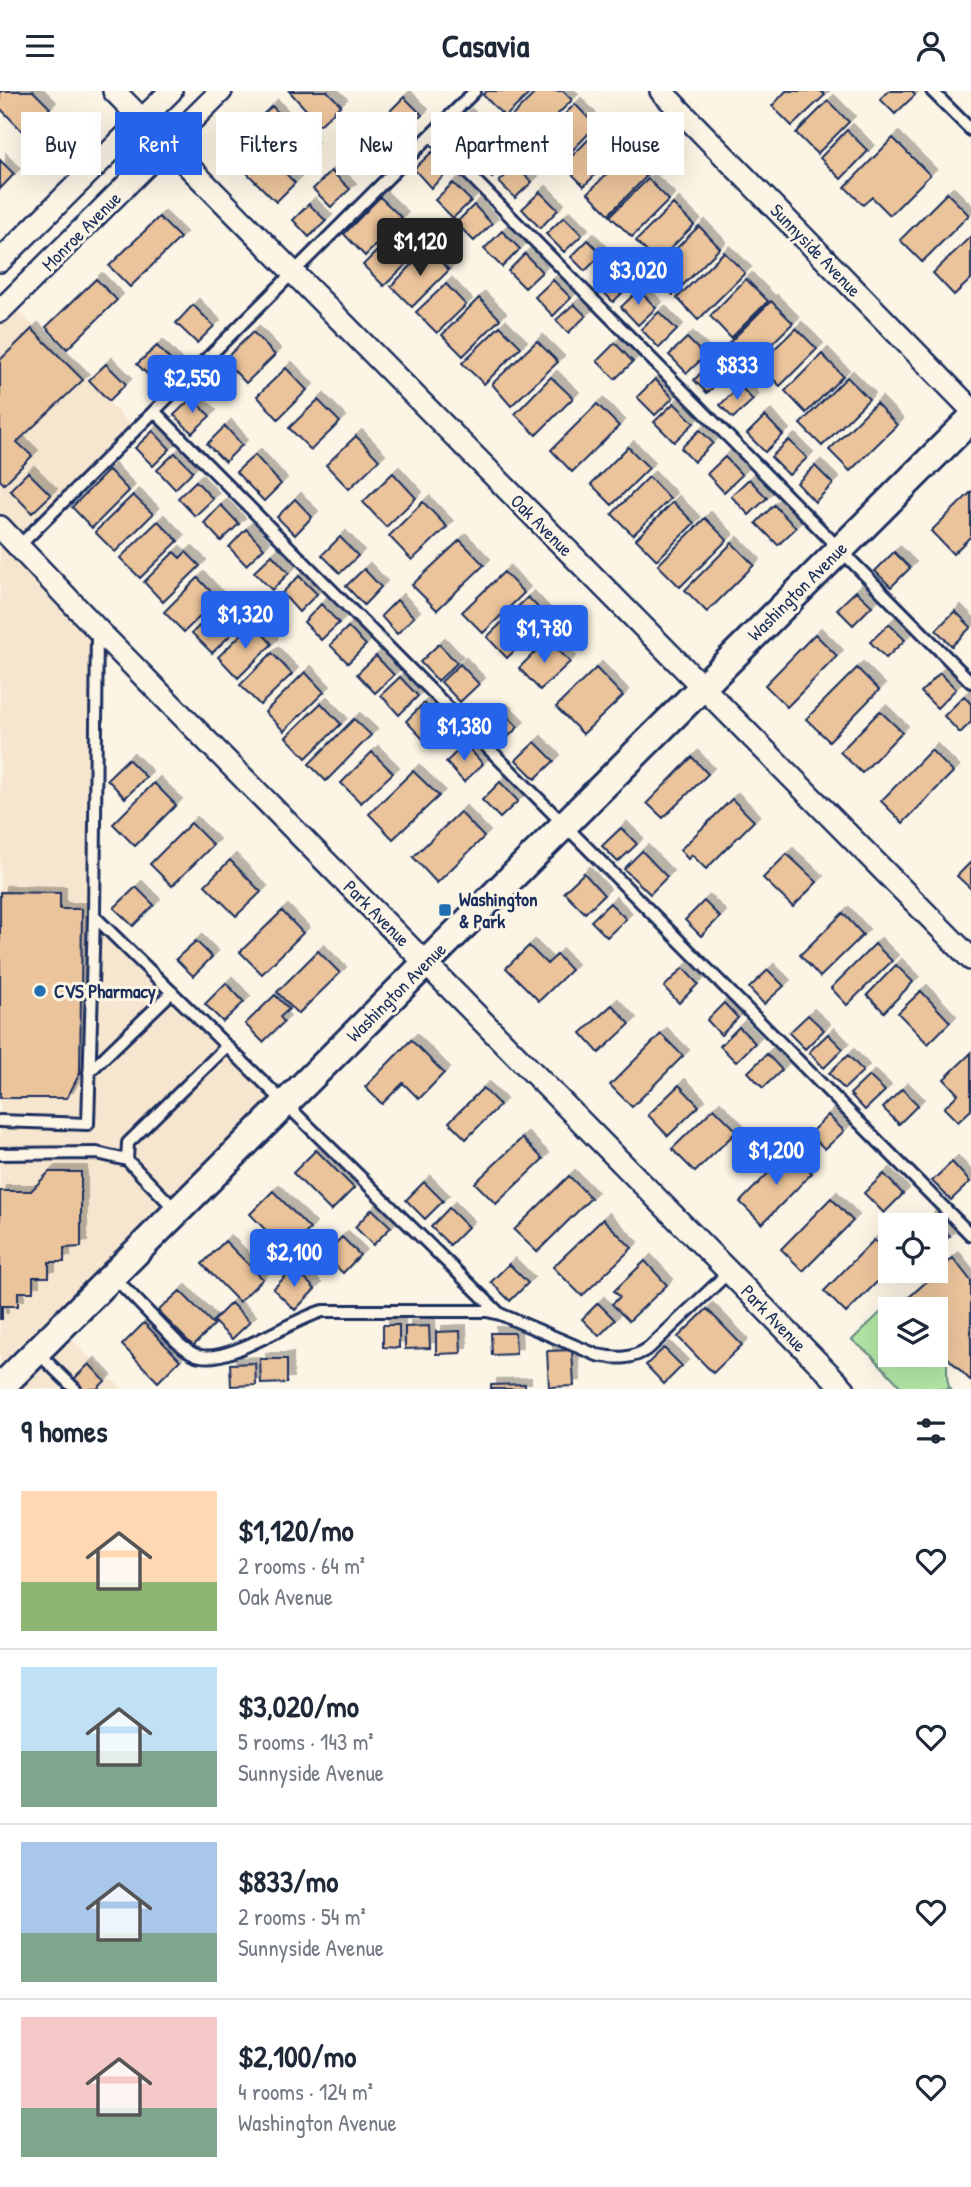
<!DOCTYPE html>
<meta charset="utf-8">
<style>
:root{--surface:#fff;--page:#f6f6f7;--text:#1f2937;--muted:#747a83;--line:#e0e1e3;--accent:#2563eb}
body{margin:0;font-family:"Patrick Hand",sans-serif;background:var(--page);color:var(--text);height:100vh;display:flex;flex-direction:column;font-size:26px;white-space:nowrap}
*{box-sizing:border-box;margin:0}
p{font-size:23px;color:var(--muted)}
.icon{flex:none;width:38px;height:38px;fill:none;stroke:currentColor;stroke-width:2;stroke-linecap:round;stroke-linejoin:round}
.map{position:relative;height:1298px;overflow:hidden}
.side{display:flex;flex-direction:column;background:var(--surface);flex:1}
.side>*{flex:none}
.banner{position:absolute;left:21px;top:21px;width:929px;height:63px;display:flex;gap:14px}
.controls{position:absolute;left:878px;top:1122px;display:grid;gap:14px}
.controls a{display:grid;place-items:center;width:70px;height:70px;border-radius:0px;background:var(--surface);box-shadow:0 7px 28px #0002;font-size:35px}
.price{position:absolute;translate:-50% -60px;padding:0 16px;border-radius:7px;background:var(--accent);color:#fff;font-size:23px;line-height:46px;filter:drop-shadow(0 2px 4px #0008)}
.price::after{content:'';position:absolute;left:50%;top:42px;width:21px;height:16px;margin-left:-10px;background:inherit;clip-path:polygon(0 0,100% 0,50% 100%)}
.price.on{background:#222;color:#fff}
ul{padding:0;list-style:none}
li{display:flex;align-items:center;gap:21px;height:175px;padding:0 21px}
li+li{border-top:2px solid var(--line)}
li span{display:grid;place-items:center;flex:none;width:196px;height:140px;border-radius:0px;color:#555}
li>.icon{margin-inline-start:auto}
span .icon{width:84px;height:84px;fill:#fffc;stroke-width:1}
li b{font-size:30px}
h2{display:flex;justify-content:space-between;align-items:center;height:84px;padding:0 21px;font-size:30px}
.tag{padding:0 24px;border-radius:0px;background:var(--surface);box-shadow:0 7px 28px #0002;font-size:24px;line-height:63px}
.tag.on{background:var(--accent);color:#fff}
header{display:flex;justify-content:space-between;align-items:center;height:91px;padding:0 21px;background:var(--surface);font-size:32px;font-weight:700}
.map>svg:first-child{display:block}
</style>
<header><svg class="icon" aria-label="menu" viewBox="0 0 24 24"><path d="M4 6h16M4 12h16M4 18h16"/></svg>Casavia<svg class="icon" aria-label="person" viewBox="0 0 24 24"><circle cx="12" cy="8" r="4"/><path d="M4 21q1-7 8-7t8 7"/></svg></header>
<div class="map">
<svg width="971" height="1298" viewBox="0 0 971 1298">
<defs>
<filter id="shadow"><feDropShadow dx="6" dy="-6" stdDeviation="0" flood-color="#0004"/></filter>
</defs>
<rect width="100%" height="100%" fill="#fcf5e5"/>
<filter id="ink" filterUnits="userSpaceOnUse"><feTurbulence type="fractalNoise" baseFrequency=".0143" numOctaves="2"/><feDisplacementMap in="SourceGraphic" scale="14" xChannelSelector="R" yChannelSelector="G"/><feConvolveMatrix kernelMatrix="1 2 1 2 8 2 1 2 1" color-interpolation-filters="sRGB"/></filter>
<g filter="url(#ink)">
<path fill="#f7e6cf" d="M 0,201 L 136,339 L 19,455 L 97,538 L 94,825 L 285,1012 L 60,1237 L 122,1298 L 0,1298 Z"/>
<path fill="#b2e5a5" stroke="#668a82" stroke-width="2" d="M 882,1220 L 891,1225 L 891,1264 L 936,1264 L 936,1255 C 955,1268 942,1283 950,1298 L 903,1298 L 873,1266 L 852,1249 Z"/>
<path fill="#ebc49b" stroke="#1b2f5e" stroke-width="2" filter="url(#shadow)" d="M 0,0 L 33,0 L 50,17 L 24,42 L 0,17 Z
M 289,0 L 327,0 L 341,14 L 320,34 Z
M 487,0 L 532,0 L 505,26 L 483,4 Z
M 537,0 L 563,0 L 572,9 L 533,48 L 511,26 Z
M 786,0 L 821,0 L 825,4 L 792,35 L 772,15 Z
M 888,0 L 912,0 L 915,4 L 895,23 L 880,8 Z
M 404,6 L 422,24 L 404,41 L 387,23 Z
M 828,10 L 849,31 L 817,63 L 796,42 Z
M 575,13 L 596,35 L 560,72 L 538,50 Z
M 272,15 L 312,58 L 291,77 L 251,35 Z
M 466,24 L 484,42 L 466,59 L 448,41 Z
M 241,36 L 295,92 L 276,111 L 221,56 Z
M 600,37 L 621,58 L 584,95 L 563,74 Z
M 847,39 L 868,60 L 841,88 L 820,67 Z
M 368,41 L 385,58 L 368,74 L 352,57 Z
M 893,47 L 930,84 L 890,124 L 872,106 L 863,114 L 845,96 Z
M 492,51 L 510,70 L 492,87 L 474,69 Z
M 432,61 L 449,80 L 431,97 L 414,78 Z
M 625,64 L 646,86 L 609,123 L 588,102 Z
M 0,69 L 14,83 L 0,98 Z
M 515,75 L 532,91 L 515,107 L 499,91 Z
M 331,80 L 350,98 L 331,116 L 313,98 Z
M 648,88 L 669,109 L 632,146 L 610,125 Z
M 453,92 L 471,110 L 453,127 L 435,109 Z
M 540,101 L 558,119 L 540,137 L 522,118 Z
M 947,102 L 969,124 L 922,171 L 900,149 Z
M 380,106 L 402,127 L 365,165 L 344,143 Z
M 309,113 L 326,130 L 309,146 L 293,129 Z
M 673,113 L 694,134 L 657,171 L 636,150 Z
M 474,114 L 492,133 L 474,150 L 456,132 Z
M 159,126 L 180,147 L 130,196 L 109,175 Z
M 564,126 L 582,144 L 564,161 L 546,143 Z
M 699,135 L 720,157 L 673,204 L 652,182 Z
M 400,137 L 422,158 L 384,195 L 363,174 Z
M 502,140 L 520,158 L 502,176 L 484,158 Z
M 971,145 L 971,188 L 954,204 L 933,182 Z
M 588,149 L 602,163 L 585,180 L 571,166 Z
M 428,158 L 449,179 L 412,216 L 391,195 Z
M 724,161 L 745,182 L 698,229 L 677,207 Z
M 525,163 L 542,181 L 525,197 L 508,180 Z
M 613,175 L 631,193 L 613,211 L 595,192 Z
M 96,188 L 117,209 L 67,258 L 46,236 Z
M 746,188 L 768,210 L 731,247 L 710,225 Z
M 553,189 L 571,207 L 553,225 L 535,206 Z
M 446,193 L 466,214 L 437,242 L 416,221 Z
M 639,199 L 656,217 L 638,234 L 621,216 Z
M 479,207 L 500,228 L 463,265 L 442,244 Z
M 771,210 L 793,232 L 746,278 L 724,257 Z
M 574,213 L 586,225 L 568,242 L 556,229 Z
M 193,214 L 214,235 L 197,252 L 176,232 Z
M 659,221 L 677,239 L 659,257 L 641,238 Z
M 500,235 L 521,256 L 484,293 L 462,272 Z
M 796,237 L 817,258 L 780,295 L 759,273 Z
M 32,238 L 83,289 L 17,351 L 32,365 L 4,393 L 0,389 L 0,269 Z
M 253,241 L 275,264 L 246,292 L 224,269 Z
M 687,247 L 705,265 L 687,282 L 669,264 Z
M 537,250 L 558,271 L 511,315 L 492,293 Z
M 615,252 L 633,271 L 615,288 L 597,270 Z
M 157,255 L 177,276 L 158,294 L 137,273 Z
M 822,263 L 843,285 L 806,322 L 785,300 Z
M 713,270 L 726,284 L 707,302 L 694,289 Z
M 106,273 L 126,293 L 109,310 L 89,289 Z
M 286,277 L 307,299 L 278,328 L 257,305 Z
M 551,286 L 573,307 L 536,344 L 515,323 Z
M 847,286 L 869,308 L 822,355 L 800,333 Z
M 655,288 L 673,307 L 655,324 L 637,306 Z
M 740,295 L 753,309 L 733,327 L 720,314 Z
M 192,307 L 210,325 L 192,342 L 174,324 Z
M 318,309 L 340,331 L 311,359 L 289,337 Z
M 674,312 L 694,332 L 674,351 L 654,331 Z
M 876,312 L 897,334 L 850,380 L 829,359 Z
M 597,313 L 619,335 L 572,381 L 551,359 Z
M 765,325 L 783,344 L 765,361 L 747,343 Z
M 225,335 L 242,354 L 225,371 L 207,353 Z
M 700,339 L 713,352 L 694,371 L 681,357 Z
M 153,340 L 170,358 L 153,375 L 135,357 Z
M 356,345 L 379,369 L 349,398 L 326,374 Z
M 789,349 L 807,367 L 789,384 L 771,366 Z
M 628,356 L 649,377 L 612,414 L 591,393 Z
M 175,362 L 193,380 L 175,398 L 157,379 Z
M 255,364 L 281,393 L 264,410 L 236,381 Z
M 725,366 L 742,384 L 724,401 L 707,383 Z
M 815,375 L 833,393 L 815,411 L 797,392 Z
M 109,379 L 129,400 L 92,437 L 72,416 Z
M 28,381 L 51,404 L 32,422 L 10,399 Z
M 393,382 L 416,407 L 386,436 L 363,411 Z
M 649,386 L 670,408 L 633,444 L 612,423 Z
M 749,388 L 767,407 L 749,424 L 731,405 Z
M 196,390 L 213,408 L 195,425 L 178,407 Z
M 971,401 L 971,445 L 953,463 L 931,440 Z
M 133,404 L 153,423 L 115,461 L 95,441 Z
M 295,408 L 312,426 L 295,444 L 277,426 Z
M 423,411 L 447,436 L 412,469 L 389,445 Z
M 673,411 L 694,432 L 657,469 L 636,448 Z
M 221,414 L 239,433 L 221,450 L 204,432 Z
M 774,414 L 796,437 L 778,454 L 756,432 Z
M 705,427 L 727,449 L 680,496 L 658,474 Z
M 158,430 L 178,450 L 140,487 L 120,467 Z
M 246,438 L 264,457 L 246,474 L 229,456 Z
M 340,446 L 358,465 L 340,482 L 322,464 Z
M 460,449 L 484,474 L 437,519 L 412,494 Z
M 732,452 L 754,474 L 707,521 L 685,499 Z
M 174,461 L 180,467 L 186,461 L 200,475 L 163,511 L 144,491 Z
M 894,461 L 910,477 L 891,496 L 875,480 Z
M 272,464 L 289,482 L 272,499 L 254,481 Z
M 364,478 L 381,496 L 364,514 L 346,495 Z
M 504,481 L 524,502 L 483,542 L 462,521 Z
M 299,485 L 317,503 L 299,521 L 282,502 Z
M 198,487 L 218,508 L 184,541 L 164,521 Z
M 856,500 L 872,515 L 853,534 L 837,518 Z
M 528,506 L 548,527 L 507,567 L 487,546 Z
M 227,508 L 246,529 L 212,562 L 192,542 Z
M 397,509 L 414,526 L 397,543 L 381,525 Z
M 321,513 L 339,532 L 321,549 L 304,531 Z
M 955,520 L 971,536 L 952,555 L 936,539 Z
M 253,532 L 272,553 L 238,587 L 218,566 Z
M 889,533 L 905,549 L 886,567 L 870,551 Z
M 348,536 L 366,554 L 348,572 L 330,554 Z
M 815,543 L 837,565 L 787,616 L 765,594 Z
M 548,548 L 570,571 L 540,599 L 519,577 Z
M 439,553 L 457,572 L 438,590 L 420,571 Z
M 272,562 L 292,583 L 260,614 L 240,594 Z
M 376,565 L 394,584 L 375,602 L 357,583 Z
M 460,573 L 479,593 L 460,611 L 441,591 Z
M 596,577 L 623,605 L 583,643 L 556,616 Z
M 857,577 L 879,599 L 829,650 L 806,628 Z
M 305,581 L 324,601 L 284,640 L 265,621 Z
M 940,582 L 956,598 L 937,617 L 921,601 Z
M 400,586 L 418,605 L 399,624 L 381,604 Z
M 964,605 L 971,613 L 971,631 L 960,642 L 944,625 Z
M 321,612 L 341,633 L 306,667 L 286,646 Z
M 424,612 L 443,631 L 424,649 L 406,630 Z
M 501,619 L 518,636 L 501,653 L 484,635 Z
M 880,620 L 902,641 L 862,682 L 840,661 Z
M 354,628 L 371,644 L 326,690 L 309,673 Z
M 535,651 L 554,670 L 535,688 L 516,669 Z
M 465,653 L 483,673 L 464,691 L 446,671 Z
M 931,659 L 953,681 L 903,732 L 881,710 Z
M 372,661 L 393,682 L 361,712 L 341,692 Z
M 692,666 L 708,683 L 663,727 L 647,712 Z
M 128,668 L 146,686 L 125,707 L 107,688 Z
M 413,680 L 439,705 L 393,748 L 369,723 Z
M 500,691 L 518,710 L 500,727 L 482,709 Z
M 154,692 L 176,714 L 135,755 L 113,733 Z
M 732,708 L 754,730 L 706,778 L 692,764 L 688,768 L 680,759 Z
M 460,721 L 484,746 L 437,792 L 413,766 Z
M 191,732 L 213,754 L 172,795 L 150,773 Z
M 621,737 L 637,753 L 618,771 L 602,755 Z
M 642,760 L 667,786 L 650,803 L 624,778 Z
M 787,763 L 817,791 L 793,816 L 763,787 Z
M 230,769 L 261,801 L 236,825 L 205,794 Z
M 971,771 L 971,798 L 957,785 Z
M 584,782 L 604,804 L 585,822 L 564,801 Z
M 136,796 L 154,814 L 133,835 L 114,817 Z
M 0,801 L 60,802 L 60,818 L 82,818 L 80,982 L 67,1007 L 0,1007 Z
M 704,810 L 720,826 L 701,845 L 685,829 Z
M 610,812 L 626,828 L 607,846 L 591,830 Z
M 282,820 L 303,842 L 262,883 L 240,861 Z
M 843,822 L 863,844 L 820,886 L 800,864 Z
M 196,850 L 212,866 L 193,885 L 176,868 Z
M 875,853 L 892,870 L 847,914 L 831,897 Z
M 529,855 L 547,873 L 557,864 L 571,879 L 539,910 L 506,877 Z
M 318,860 L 340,882 L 298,923 L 277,901 Z
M 896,874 L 913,891 L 884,921 L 867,904 Z
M 683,877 L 698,893 L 679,912 L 664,896 Z
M 768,879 L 784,895 L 764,913 L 749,897 Z
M 226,892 L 244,911 L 223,931 L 205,913 Z
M 921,900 L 950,931 L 928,953 L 898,922 Z
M 275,904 L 289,918 L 280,926 L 284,931 L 263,951 L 245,933 Z
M 724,912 L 738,927 L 721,944 L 707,929 Z
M 612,914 L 630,933 L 599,962 L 581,942 Z
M 808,924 L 824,939 L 805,958 L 789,942 Z
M 739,936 L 755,952 L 736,971 L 720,955 Z
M 661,943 L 683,965 L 632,1016 L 610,994 Z
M 828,943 L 843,958 L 824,977 L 809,961 Z
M 411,949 L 444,982 L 419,1008 L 403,992 L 382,1013 L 365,996 Z
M 971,962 L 971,1019 L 958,1031 L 944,1017 L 958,1003 L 944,988 Z
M 767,963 L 782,979 L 763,997 L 748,981 Z
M 848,964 L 863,980 L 844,998 L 829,982 Z
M 869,985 L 885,1000 L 865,1019 L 850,1003 Z
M 679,994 L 699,1015 L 668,1045 L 648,1024 Z
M 483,997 L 500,1014 L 466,1048 L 449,1031 Z
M 902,998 L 918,1014 L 899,1033 L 883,1017 Z
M 714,1017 L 737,1040 L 695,1081 L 672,1058 Z
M 828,1024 L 844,1040 L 825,1058 L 809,1043 Z
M 522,1047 L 543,1068 L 496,1113 L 475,1092 Z
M 316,1059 L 354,1097 L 331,1120 L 293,1082 Z
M 790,1060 L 812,1082 L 762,1133 L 740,1111 Z
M 952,1071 L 970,1091 L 951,1109 L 932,1090 Z
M 49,1081 L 81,1081 L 81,1156 L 64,1157 L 64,1171 L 49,1171 L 49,1186 L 33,1186 L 33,1201 L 18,1201 L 18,1215 L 2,1215 L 2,1228 L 0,1228 L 0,1100 L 31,1100 Z
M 884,1083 L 903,1103 L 884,1122 L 864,1102 Z
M 569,1085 L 591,1107 L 537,1161 L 514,1139 Z
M 424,1091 L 443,1110 L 425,1128 L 406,1109 Z
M 273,1100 L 310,1138 L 287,1161 L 250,1123 Z
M 831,1107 L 853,1130 L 803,1180 L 781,1158 Z
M 449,1117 L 468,1136 L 450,1154 L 431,1136 Z
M 372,1118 L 391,1136 L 373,1154 L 355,1136 Z
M 931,1125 L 950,1145 L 936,1158 L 936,1134 L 922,1134 Z
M 603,1128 L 632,1157 L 582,1205 L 553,1176 Z
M 342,1146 L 360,1164 L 343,1182 L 324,1164 Z
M 874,1149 L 891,1165 L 891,1177 L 846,1222 L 824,1200 Z
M 225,1150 L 263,1188 L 239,1211 L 202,1173 Z
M 953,1167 L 971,1190 L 971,1290 L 936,1255 L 936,1218 L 896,1218 Z
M 645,1170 L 667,1194 L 629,1230 L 612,1213 L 620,1206 L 614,1200 Z
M 509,1173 L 528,1192 L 510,1210 L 491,1191 Z
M 294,1177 L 315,1198 L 295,1219 L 273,1198 Z
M 180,1200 L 214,1234 L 193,1255 L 158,1220 Z
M 231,1212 L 250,1231 L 232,1248 L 213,1230 Z
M 598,1212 L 615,1229 L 599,1245 L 582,1228 Z
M 707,1218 L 742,1254 L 713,1282 L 678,1246 Z
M 144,1232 L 180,1269 L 158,1291 L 122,1254 Z
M 383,1234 L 399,1234 L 399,1257 L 383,1256 Z
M 429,1235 L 430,1257 L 405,1258 L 405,1236 Z
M 460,1240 L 461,1262 L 436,1263 L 436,1241 Z
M 491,1242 L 515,1242 L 516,1263 L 492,1264 Z
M 664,1257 L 682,1275 L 664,1293 L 646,1274 Z
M 572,1259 L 574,1295 L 549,1296 L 547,1260 Z
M 260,1268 L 287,1268 L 287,1292 L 261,1293 Z
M 255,1272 L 256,1294 L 231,1295 L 230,1273 Z
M 89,1273 L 105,1290 L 97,1298 L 64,1298 Z
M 525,1293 L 525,1298 L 491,1298 L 491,1294 Z"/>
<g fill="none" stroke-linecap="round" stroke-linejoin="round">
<defs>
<path id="service" d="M 932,0 L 971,39
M 431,45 L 971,591
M 154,320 L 971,1144
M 19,455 L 475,0
M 94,825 L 500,1223
M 89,981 L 172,901
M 0,1030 L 88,1033 L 94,825 L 97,539
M 0,1063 L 97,1062 L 127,1069 L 177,1120
M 127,1069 L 128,1052 L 227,955
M 113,1185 L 178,1252 C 185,1257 192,1264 201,1265 C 232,1271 290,1229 323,1220 L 487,1220 L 500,1223 L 597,1264 C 617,1268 633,1269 650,1256 L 729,1181
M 37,1261 L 75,1298"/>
<path id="minor" d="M 114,0 L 971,868
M 661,0 L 971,318
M 0,170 L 171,0
M 0,220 L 221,0
M 0,436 L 97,538 L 844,1298"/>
<path id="tertiary" d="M 0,1297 L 971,328"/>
</defs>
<use href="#service" stroke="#1b2f5e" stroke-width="16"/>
<use href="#minor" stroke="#1b2f5e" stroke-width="26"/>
<use href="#tertiary" stroke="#1b2f5e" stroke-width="32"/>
<use href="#service" stroke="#fcf5e5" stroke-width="10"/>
<use href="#minor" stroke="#fcf5e5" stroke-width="21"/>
<use href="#tertiary" stroke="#fcf5e5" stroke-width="26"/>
</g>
</g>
<g fill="#1f6fb2" stroke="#fcf5e5" stroke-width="2.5">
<rect x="438" y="812" width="14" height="14" rx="3.5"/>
<circle cx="40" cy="900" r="7"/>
</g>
<g text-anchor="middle" stroke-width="6" stroke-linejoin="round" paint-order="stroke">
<g font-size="19" fill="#1b2f5e" stroke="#fcf5e5">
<text transform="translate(81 140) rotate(-45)" y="7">Monroe Avenue</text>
<text transform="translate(816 159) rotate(46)" y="7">Sunnyside Avenue</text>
<text transform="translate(542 434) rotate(45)" y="7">Oak Avenue</text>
<text transform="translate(797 500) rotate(-45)" y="7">Washington Avenue</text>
<text transform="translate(377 822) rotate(45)" y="7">Park Avenue</text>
<text transform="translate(396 901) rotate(-45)" y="7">Washington Avenue</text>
<text transform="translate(774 1227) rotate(46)" y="7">Park Avenue</text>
</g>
<g font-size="19" font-weight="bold" fill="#1b2f5e" stroke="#fcf5e5" text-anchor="start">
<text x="459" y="815">Washington<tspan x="459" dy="22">&amp; Park</tspan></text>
<text x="54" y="907">CVS Pharmacy</text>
</g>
</g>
</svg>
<div class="controls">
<a><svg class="icon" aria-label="locate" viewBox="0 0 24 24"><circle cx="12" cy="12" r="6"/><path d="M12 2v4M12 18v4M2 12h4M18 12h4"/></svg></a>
<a><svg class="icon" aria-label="layers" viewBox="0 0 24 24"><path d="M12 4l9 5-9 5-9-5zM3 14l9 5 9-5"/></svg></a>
</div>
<b class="price on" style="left:420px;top:187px">$1,120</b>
<b class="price" style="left:638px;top:216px">$3,020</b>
<b class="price" style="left:737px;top:311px">$833</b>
<b class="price" style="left:192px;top:324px">$2,550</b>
<b class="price" style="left:245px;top:560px">$1,320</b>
<b class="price" style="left:544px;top:574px">$1,780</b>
<b class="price" style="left:464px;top:672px">$1,380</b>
<b class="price" style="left:776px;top:1096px">$1,200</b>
<b class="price" style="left:294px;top:1198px">$2,100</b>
<div class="banner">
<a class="tag">Buy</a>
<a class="tag on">Rent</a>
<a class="tag">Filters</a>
<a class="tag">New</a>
<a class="tag">Apartment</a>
<a class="tag">House</a>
</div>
</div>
<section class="side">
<h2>9 homes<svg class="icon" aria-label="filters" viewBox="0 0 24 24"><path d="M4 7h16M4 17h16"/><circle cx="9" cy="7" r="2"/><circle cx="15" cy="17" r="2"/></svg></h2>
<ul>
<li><span style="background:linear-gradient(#ffd9b3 65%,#8fb573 0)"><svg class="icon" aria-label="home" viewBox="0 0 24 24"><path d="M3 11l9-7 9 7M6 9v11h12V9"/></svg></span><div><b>$1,120/mo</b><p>2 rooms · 64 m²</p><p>Oak Avenue</p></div><svg class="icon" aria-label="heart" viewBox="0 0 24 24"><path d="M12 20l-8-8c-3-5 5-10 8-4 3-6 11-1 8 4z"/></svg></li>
<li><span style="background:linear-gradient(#bfe0f5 60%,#7fa58c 0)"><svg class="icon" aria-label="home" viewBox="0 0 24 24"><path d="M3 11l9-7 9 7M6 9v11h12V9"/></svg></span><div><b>$3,020/mo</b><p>5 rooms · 143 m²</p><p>Sunnyside Avenue</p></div><svg class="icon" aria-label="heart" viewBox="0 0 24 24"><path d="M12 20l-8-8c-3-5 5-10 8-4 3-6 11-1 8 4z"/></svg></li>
<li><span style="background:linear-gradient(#a9c7e8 65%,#7fa58c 0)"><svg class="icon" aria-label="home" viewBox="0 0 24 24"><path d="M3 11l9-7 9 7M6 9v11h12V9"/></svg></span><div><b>$833/mo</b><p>2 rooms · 54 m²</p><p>Sunnyside Avenue</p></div><svg class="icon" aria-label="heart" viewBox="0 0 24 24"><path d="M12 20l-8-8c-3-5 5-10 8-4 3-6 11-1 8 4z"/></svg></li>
<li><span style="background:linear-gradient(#f6c9c9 65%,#7fa58c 0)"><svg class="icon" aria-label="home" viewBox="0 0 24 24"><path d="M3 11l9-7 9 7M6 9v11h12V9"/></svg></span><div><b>$2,100/mo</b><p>4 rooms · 124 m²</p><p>Washington Avenue</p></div><svg class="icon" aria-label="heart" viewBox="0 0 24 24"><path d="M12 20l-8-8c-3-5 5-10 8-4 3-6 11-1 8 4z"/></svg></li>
</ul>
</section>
